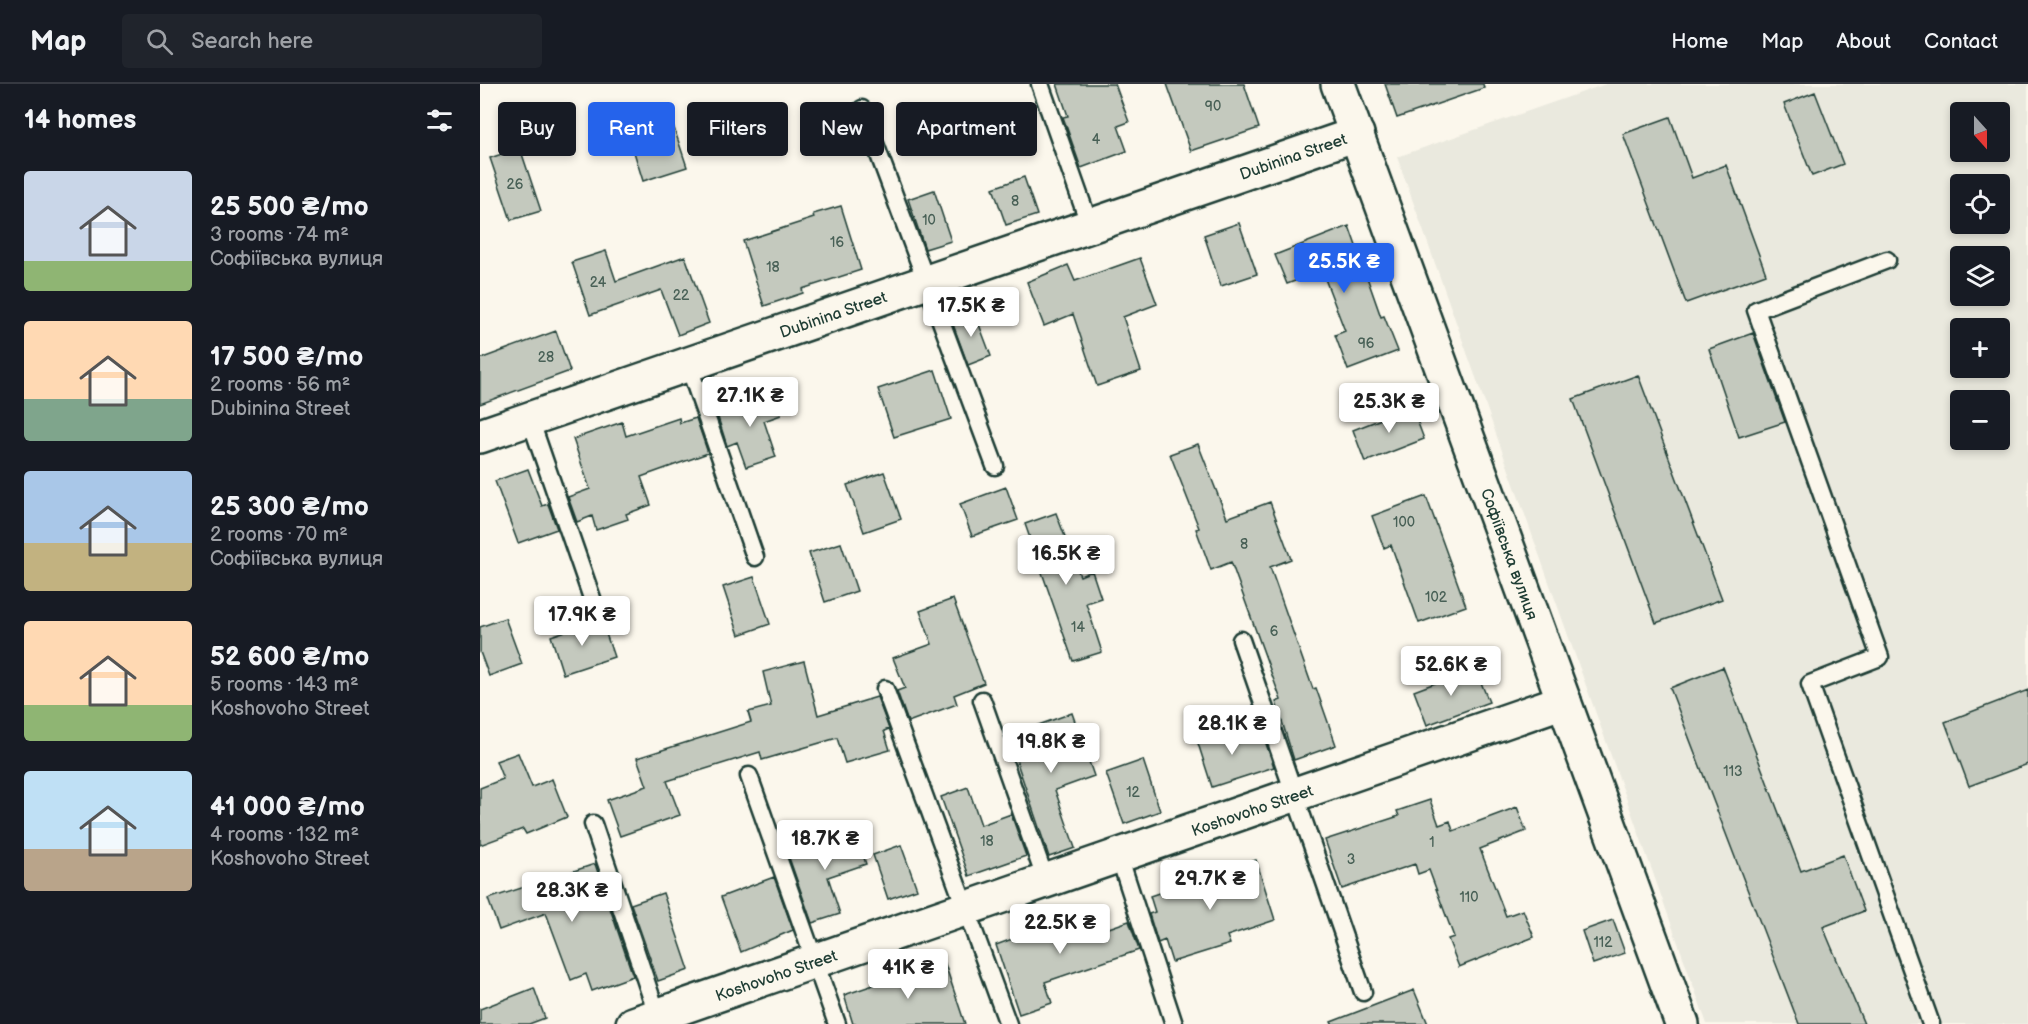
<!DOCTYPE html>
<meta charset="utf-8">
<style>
:root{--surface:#171b24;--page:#20242c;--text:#f1f3f6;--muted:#9ea1a6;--line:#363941;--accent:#2563eb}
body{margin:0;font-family:"Balsamiq Sans",sans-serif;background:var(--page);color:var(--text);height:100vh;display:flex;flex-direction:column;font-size:22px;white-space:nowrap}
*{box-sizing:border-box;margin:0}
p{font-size:20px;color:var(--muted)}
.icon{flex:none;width:33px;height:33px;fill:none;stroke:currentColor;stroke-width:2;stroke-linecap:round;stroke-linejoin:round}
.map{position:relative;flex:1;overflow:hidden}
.panel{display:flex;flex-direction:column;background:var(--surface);width:480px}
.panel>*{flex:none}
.top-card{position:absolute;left:18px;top:18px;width:570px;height:54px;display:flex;gap:12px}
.needle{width:39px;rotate:159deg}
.fabs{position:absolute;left:1470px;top:18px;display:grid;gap:12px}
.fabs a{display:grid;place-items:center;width:60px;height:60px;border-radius:6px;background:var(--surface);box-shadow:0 3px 9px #0003;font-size:30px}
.price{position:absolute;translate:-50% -51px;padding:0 14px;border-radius:6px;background:#fff;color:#222;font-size:20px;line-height:39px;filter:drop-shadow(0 2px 3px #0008)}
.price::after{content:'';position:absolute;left:50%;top:36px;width:18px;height:14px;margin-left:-9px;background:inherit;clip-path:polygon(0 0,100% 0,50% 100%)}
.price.selected{background:var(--accent);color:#fff}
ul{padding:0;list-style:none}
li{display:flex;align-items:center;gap:18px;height:150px;padding:0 24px}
li span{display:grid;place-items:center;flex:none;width:168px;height:120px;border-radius:6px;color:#555}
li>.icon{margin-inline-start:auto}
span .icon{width:72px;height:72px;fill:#fffc;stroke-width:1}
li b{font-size:26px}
h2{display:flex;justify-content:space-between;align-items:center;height:72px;padding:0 24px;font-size:26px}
.chip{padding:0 21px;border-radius:6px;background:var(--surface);box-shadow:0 3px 9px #0003;font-size:21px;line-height:54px}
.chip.selected{background:var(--accent);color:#fff}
header{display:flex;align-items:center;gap:36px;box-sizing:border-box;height:84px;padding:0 30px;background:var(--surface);border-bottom:2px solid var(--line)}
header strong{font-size:28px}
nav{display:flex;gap:33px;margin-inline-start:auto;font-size:21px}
.search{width:420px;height:54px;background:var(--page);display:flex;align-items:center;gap:15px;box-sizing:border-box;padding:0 21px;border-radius:6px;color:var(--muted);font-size:22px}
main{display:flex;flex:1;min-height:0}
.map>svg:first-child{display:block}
</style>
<header>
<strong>Map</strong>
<div class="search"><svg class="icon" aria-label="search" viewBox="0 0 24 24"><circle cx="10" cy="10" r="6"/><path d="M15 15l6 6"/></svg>Search here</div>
<nav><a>Home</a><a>Map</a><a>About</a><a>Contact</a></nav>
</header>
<main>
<section class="panel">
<h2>14 homes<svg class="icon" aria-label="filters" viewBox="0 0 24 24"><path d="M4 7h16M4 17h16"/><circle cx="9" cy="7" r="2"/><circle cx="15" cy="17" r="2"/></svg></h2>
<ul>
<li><span style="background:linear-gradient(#c9d6e8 75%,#8fb573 0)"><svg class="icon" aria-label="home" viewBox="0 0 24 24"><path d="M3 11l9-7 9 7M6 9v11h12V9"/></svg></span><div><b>25 500 ₴/mo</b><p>3 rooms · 74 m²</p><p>Софіївська вулиця</p></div></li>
<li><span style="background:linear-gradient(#ffd9b3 65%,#7fa58c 0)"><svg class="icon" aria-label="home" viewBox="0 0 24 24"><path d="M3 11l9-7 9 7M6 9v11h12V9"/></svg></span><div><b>17 500 ₴/mo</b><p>2 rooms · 56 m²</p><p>Dubinina Street</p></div></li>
<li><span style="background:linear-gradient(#a9c7e8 60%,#c2b280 0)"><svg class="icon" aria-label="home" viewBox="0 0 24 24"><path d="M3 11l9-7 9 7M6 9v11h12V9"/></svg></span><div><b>25 300 ₴/mo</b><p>2 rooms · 70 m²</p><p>Софіївська вулиця</p></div></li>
<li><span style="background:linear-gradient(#ffd9b3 70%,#8fb573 0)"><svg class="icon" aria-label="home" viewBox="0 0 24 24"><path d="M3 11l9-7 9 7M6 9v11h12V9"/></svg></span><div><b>52 600 ₴/mo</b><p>5 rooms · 143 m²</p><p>Koshovoho Street</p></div></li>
<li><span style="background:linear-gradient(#bfe0f5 65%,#b9a48a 0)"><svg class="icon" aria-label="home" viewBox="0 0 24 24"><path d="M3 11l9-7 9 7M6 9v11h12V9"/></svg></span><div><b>41 000 ₴/mo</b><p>4 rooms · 132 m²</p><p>Koshovoho Street</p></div></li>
</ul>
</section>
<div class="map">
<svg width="1548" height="940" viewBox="0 0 1548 940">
<rect width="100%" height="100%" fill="#fbf7ec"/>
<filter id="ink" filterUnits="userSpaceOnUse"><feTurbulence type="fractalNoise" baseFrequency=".0167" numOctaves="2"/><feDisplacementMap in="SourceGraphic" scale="12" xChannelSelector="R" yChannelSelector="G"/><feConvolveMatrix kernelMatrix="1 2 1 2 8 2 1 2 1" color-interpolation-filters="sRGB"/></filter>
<g filter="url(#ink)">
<path fill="#eae9de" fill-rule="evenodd" d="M 1126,0 L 1548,0 L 1548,940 L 1227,940 L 917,73 ZM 1480,28 L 1520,28 L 1520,68 L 1480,68 ZM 1480,100 L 1520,100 L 1520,140 L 1480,140 ZM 1480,172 L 1520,172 L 1520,212 L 1480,212 ZM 1480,244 L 1520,244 L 1520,284 L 1480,284 ZM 1480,316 L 1520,316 L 1520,356 L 1480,356 Z"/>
<path fill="#c4c9be" stroke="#1f3d34" stroke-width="1.5" d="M 577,0 L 635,0 L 649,38 L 638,42 L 647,67 L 601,84 L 583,33 L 588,32 Z
M 687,0 L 764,0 L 779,44 L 711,67 Z
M 905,0 L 1003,0 L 1004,4 L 917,34 Z
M 1335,8 L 1363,80 L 1332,92 L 1304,20 Z
M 1190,33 L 1212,94 L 1246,81 L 1286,190 L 1206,219 L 1143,50 Z
M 193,41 L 207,83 L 163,97 L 150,55 Z
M 40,64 L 61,127 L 31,136 L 10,74 Z
M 544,93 L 557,131 L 526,141 L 513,104 Z
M 454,106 L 471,157 L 445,165 L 428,115 Z
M 361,122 L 381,186 L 322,205 L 323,209 L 284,222 L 263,157 L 334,134 L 333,130 Z
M 759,139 L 777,190 L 741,202 L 724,151 Z
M 869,142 L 901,233 L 904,232 L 918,267 L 868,286 L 855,251 L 865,247 L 842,187 L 807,200 L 795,171 Z
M 126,167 L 136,197 L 205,172 L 229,239 L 198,251 L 181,206 L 110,231 L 92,178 Z
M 660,174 L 677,220 L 643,233 L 661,287 L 617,302 L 593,230 L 564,242 L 547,198 L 588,181 L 595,197 Z
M 494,227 L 511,272 L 488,281 L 471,235 Z
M 76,247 L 90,287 L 0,320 L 0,275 Z
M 1273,249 L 1305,338 L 1259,353 L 1229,265 Z
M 455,286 L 471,335 L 414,353 L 398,305 Z
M 1158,291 L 1242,515 L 1176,539 L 1093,315 Z
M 294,308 L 301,331 L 284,337 L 296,373 L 266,383 L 257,358 L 247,362 L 236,327 Z
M 932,323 L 944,355 L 885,378 L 873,346 Z
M 199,334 L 200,339 L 216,334 L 228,369 L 161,393 L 171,421 L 146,430 L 148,435 L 116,446 L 112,432 L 97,438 L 88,413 L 110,405 L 93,355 L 142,338 L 146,352 Z
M 718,360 L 747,434 L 790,418 L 811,475 L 790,483 L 833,605 L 836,604 L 856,661 L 814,676 L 796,618 L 801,616 L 751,478 L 731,486 L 716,445 L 719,444 L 690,370 Z
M 48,385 L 62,422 L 68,420 L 77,445 L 38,459 L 15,397 Z
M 404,388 L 421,435 L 384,448 L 367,401 Z
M 526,403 L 538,436 L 492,452 L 480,420 Z
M 946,412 L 986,522 L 939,539 L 911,461 L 904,464 L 892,432 Z
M 576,429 L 600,492 L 612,487 L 621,514 L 606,519 L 622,568 L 593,577 L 545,440 Z
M 361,459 L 377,507 L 345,518 L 329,469 Z
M 274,493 L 290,540 L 259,551 L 243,503 Z
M 473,515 L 504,599 L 474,611 L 477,620 L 428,638 L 417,607 L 425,604 L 413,574 L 452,560 L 440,527 Z
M 25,534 L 42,580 L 9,592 L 0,568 L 0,543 Z
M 121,535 L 134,573 L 83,590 L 71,552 Z
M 324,577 L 338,631 L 397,613 L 409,645 L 404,647 L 410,666 L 365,679 L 357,654 L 282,676 L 280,668 L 187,697 L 200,731 L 140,752 L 127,716 L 167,702 L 157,674 L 271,638 L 268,628 L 291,622 L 283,588 Z
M 1243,583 L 1321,787 L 1363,771 L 1384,827 L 1343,843 L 1384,940 L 1319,940 L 1190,604 Z
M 995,584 L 1009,618 L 947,641 L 934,607 Z
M 1548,606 L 1548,680 L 1489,702 L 1465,638 Z
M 592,629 L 614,692 L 575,706 L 595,764 L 569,773 L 528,652 Z
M 746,640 L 753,660 L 783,651 L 794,683 L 732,703 L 715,650 Z
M 38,669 L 52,703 L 72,695 L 87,733 L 46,750 L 43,745 L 0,761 L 0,704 L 23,695 L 16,677 Z
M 663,676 L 680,727 L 644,740 L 626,689 Z
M 488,703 L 501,741 L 531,730 L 546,772 L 489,792 L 461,713 Z
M 950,716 L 959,741 L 970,737 L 973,747 L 1037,723 L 1046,747 L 1000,765 L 1026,832 L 1043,826 L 1054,853 L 979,883 L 968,855 L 974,853 L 949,786 L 938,790 L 935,780 L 862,805 L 845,756 L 919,732 L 917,727 Z
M 374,744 L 386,780 L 348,793 L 360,830 L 332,839 L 307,768 Z
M 421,761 L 437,805 L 408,815 L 393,771 Z
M 776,776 L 795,836 L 747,852 L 750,860 L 692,878 L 685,856 L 678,859 L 669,830 L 675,828 L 670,812 Z
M 115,780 L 153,892 L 112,907 L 106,890 L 91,896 L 66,829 L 19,846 L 8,815 Z
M 294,793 L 313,846 L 261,868 L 241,813 Z
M 183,809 L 209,886 L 178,897 L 151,820 Z
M 616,824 L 623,846 L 649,837 L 659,866 L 565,898 L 572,919 L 539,930 L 516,861 Z
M 1133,836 L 1145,869 L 1113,880 L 1102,847 Z
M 464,877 L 485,940 L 373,940 L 364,911 Z
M 54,904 L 65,934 L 49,940 L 0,940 L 0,925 Z
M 934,906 L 948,940 L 852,940 L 851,938 Z"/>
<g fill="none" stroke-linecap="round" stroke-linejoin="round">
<defs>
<path id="lane" d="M 560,0 L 610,142
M 382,25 L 515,382
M 1407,176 L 1276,226 L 1400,573 L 1330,600 L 1451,940
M 208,280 L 275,473
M 50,335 L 114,520
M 761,556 L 883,908
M 405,605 L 528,940
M 502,616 L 566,797
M 269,692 L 357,940
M 113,740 L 179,936
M 639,772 L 694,940"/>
<path id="street" d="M 0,352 L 877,50
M 153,940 L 1084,617"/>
<path id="secondary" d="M 858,0 L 1202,940"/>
</defs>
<use href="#lane" stroke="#1f3d34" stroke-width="21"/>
<use href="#street" stroke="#1f3d34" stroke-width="38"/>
<use href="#secondary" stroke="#1f3d34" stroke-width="38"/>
<use href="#lane" stroke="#fbf7ec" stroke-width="16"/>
<use href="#street" stroke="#fbf7ec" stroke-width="33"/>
<use href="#secondary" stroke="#fbf7ec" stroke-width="33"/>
</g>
</g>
<g text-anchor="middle" stroke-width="4.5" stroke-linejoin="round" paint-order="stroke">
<g font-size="14" fill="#486056">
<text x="733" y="27">90</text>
<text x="616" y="60">4</text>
<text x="35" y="105">26</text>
<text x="535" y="122">8</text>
<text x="449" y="141">10</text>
<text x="357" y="163">16</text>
<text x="293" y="188">18</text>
<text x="118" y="203">24</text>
<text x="201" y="216">22</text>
<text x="886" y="264">96</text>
<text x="66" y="278">28</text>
<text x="924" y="443">100</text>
<text x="764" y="465">8</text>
<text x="956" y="518">102</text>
<text x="598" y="548">14</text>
<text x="794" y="552">6</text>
<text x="1253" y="692">113</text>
<text x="653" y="713">12</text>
<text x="507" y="762">18</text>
<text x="952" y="763">1</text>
<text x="871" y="780">3</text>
<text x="989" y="818">110</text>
<text x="1123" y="863">112</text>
</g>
<g font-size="16" fill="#1f3d34" stroke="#fbf7ec">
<text transform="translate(813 72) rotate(-19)" y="6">Dubinina Street</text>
<text transform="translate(353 230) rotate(-19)" y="6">Dubinina Street</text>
<text transform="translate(1030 470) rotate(70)" y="6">Софіївська вулиця</text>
<text transform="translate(772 726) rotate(-19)" y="6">Koshovoho Street</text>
<text transform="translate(296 891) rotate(-19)" y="6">Koshovoho Street</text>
</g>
</g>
</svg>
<div class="fabs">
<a><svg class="needle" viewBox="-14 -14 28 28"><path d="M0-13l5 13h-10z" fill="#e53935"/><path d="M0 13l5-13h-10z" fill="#9ea1a6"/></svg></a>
<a><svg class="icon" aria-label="locate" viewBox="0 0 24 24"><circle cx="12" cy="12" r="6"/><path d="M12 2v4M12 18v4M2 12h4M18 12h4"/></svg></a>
<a><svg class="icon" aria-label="layers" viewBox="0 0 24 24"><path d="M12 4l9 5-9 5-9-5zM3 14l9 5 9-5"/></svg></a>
<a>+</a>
<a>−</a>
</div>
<b class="price selected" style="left:864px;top:210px">25.5K ₴</b>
<b class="price" style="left:491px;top:254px">17.5K ₴</b>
<b class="price" style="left:270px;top:344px">27.1K ₴</b>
<b class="price" style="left:909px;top:350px">25.3K ₴</b>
<b class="price" style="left:586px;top:502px">16.5K ₴</b>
<b class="price" style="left:102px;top:563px">17.9K ₴</b>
<b class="price" style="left:971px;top:613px">52.6K ₴</b>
<b class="price" style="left:752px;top:672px">28.1K ₴</b>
<b class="price" style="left:571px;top:690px">19.8K ₴</b>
<b class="price" style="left:345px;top:787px">18.7K ₴</b>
<b class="price" style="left:730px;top:827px">29.7K ₴</b>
<b class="price" style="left:92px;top:839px">28.3K ₴</b>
<b class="price" style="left:580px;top:871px">22.5K ₴</b>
<b class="price" style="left:428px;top:916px">41K ₴</b>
<div class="top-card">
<a class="chip">Buy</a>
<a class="chip selected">Rent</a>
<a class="chip">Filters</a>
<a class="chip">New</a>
<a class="chip">Apartment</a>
</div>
</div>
</main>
